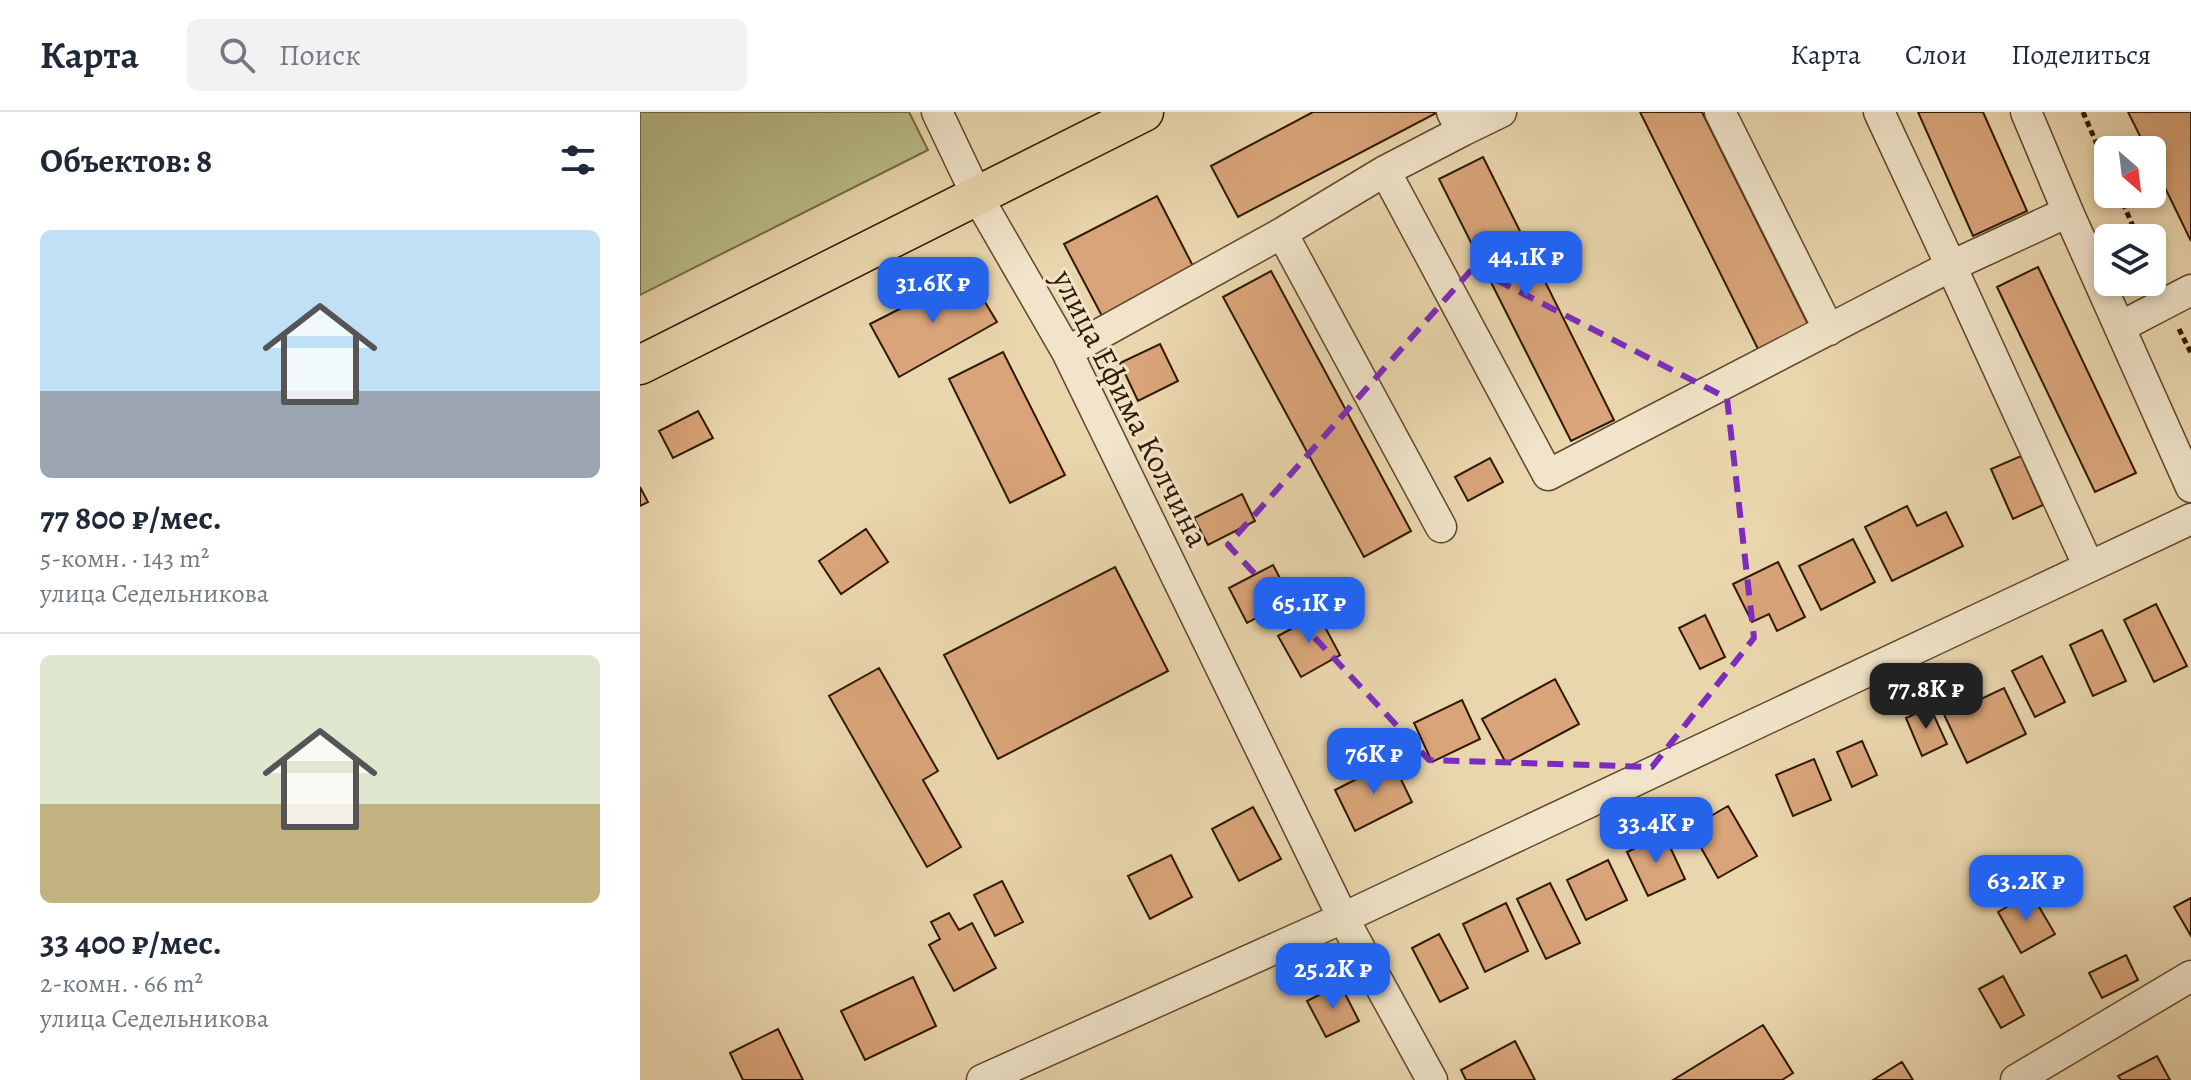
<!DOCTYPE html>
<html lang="ru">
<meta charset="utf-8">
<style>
:root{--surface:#fff;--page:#f2f2f3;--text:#1f2937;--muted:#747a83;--line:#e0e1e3;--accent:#2563eb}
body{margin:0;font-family:Alegreya,serif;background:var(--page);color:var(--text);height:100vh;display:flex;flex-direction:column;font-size:30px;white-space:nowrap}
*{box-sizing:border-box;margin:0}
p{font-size:26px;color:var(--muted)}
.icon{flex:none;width:44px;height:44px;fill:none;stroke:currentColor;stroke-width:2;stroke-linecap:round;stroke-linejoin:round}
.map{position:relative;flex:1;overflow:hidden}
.sheet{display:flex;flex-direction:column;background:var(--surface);width:640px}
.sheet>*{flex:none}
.needle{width:52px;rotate:152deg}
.fabs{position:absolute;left:1454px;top:24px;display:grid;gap:16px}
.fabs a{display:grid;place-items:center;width:72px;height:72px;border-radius:12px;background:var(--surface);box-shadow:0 4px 12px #0003;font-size:40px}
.price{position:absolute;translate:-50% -68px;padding:0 18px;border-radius:16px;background:var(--accent);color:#fff;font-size:26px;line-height:52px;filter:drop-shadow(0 2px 4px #0008)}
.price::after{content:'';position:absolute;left:50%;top:48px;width:24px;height:18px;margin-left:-12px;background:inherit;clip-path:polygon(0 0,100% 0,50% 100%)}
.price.current{background:#222;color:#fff}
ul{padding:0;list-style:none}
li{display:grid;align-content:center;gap:16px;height:424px;padding:0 40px}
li+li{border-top:2px solid var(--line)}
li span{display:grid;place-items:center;height:248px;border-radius:12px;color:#555}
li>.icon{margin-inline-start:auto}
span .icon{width:144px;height:144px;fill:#fffc;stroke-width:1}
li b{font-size:34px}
h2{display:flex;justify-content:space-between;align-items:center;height:96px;padding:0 40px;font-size:34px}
header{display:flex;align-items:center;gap:48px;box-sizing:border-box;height:112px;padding:0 40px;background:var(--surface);border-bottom:2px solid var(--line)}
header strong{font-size:38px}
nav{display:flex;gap:44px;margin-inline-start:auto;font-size:28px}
.search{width:560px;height:72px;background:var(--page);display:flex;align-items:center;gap:20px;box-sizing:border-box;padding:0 28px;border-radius:12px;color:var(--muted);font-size:30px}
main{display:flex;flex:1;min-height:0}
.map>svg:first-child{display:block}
</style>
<header>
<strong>Карта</strong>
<div class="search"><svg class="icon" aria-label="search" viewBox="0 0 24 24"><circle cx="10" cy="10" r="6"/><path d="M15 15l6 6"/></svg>Поиск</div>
<nav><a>Карта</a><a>Слои</a><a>Поделиться</a></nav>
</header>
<main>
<section class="sheet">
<h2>Объектов: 8<svg class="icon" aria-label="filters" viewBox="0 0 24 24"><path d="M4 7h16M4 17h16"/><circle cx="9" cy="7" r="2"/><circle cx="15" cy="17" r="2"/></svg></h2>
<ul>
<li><span style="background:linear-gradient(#bfe0f5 65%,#9aa5b1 0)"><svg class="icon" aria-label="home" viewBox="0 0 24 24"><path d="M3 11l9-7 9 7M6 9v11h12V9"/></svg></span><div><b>77 800 ₽/мес.</b><p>5-комн. · 143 m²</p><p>улица Седельникова</p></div></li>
<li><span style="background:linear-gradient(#dfe7d0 60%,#c2b280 0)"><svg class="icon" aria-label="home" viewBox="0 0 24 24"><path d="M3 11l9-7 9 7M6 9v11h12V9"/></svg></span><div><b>33 400 ₽/мес.</b><p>2-комн. · 66 m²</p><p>улица Седельникова</p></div></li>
</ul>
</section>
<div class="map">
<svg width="1551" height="968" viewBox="0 0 1551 968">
<rect width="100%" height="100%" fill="#ead6ad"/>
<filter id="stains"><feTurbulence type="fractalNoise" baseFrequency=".0025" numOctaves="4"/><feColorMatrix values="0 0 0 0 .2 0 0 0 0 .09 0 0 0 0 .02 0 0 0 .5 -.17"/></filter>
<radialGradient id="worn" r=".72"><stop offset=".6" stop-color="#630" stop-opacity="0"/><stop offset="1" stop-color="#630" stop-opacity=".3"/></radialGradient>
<path fill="#b9bd88" stroke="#746b44" stroke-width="2" d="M 0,0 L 269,0 L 288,38 L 0,183 Z"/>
<path fill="#d9a479" stroke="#301900" stroke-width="2" d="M 673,0 L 798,0 L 598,105 L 571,54 Z
M 1000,0 L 1062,0 L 1169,214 L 1119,239 Z
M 1278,0 L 1343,0 L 1387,99 L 1333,124 Z
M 1488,0 L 1551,0 L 1551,129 L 1512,49 L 1512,38 L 1507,38 Z
M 843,45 L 974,308 L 931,329 L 799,67 Z
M 517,84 L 554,156 L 462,204 L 424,132 Z
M 1398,155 L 1496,361 L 1455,380 L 1357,175 Z
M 631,159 L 771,419 L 724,445 L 583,185 Z
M 328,162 L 357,210 L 259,265 L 230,212 Z
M 520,232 L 538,269 L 498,289 L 480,251 Z
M 363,240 L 425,363 L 370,391 L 309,267 Z
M 58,299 L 73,326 L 33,346 L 19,319 Z
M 1381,344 L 1403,393 L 1373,407 L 1351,357 Z
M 850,346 L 863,370 L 828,389 L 815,365 Z
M 0,375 L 8,390 L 0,394 Z
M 602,382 L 615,409 L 568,433 L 554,406 Z
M 1267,394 L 1277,414 L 1306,400 L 1323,434 L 1252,469 L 1225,415 Z
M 226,417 L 248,450 L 201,482 L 179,449 Z
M 1213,427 L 1235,470 L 1181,498 L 1159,454 Z
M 1138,450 L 1165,505 L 1137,519 L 1129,502 L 1112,510 L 1093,472 Z
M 633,453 L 651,487 L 607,511 L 589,476 Z
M 475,455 L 528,559 L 358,647 L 304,543 Z
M 1516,492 L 1547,554 L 1514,570 L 1484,508 Z
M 678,502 L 700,543 L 661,565 L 638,524 Z
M 1065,503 L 1085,545 L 1060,557 L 1039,516 Z
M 1462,518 L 1486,569 L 1453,584 L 1430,533 Z
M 1402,544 L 1425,590 L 1395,605 L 1372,559 Z
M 239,556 L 298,659 L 283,668 L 321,735 L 287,755 L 189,584 Z
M 915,567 L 939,612 L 866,651 L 842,607 Z
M 1333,575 L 1339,588 L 1364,576 L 1386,622 L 1327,651 L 1299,592 Z
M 822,588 L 840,627 L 792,650 L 774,611 Z
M 1290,595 L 1307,632 L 1282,644 L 1266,606 Z
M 1222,629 L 1237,663 L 1212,675 L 1197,640 Z
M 1174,647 L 1191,688 L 1153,704 L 1136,663 Z
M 752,649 L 772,690 L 715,719 L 695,678 Z
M 1088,694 L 1117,744 L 1078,766 L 1050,716 Z
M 613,695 L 641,747 L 599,769 L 572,717 Z
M 1024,722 L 1045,767 L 1008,784 L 987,740 Z
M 531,743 L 552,785 L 510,807 L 488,764 Z
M 968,748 L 987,788 L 946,808 L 927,768 Z
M 362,769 L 383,810 L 355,824 L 334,783 Z
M 910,771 L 940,831 L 906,847 L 877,787 Z
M 1391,781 L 1415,822 L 1381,841 L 1358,800 Z
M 1551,786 L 1551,824 L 1534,795 Z
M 866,791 L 888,839 L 845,860 L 823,812 Z
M 309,801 L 319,818 L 332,811 L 356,856 L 314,879 L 289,833 L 300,827 L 291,810 Z
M 799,822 L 828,876 L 800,890 L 772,836 Z
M 1486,843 L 1498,868 L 1462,886 L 1449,861 Z
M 1363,864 L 1384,903 L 1361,916 L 1339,877 Z
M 273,865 L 296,914 L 225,948 L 201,899 Z
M 700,872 L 719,909 L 686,925 L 667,889 Z
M 1123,913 L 1153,961 L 1142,968 L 1033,968 Z
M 138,917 L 163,968 L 103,968 L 90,941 Z
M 875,929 L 895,968 L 826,968 L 821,958 Z
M 1517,944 L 1530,968 L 1481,968 L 1478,964 Z
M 1262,950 L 1273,968 L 1233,968 Z"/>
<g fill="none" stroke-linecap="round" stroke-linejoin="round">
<defs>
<path id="minor" d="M 297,0 L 337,84 L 427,240 L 703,806 L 792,968
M 1080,0 L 1189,218
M 1239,0 L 1311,154 L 1428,100
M 1386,0 L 1428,100 L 1551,375
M 822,19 L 861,0
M 745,59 L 908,363 L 1311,154 L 1449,455
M 642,121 L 801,415
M 1480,215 L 1551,178
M 427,240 L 642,121 L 745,59 L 822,19 L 812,0
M 342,968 L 703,806 L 1551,407
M 1376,968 L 1551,864"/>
<path id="major" d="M 0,253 L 504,0"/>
</defs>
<use href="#minor" stroke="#5e482b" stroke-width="33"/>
<use href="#major" stroke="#301900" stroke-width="41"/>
<path stroke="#301900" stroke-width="5" stroke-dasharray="6 4" stroke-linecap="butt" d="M 1443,0 L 1468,58
M 1479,82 L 1498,126
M 1539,217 L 1551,241"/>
<use href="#minor" stroke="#f1e4ca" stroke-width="30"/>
<use href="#major" stroke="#ead6ad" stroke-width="38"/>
</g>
<path fill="none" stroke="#7b2cbf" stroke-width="6" stroke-dasharray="16 10" stroke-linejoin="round" d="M 833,156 L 1087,286 L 1114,526 L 1012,655 L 789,648 L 588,433 Z"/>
<g text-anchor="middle" stroke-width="6" stroke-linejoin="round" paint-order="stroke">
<g font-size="32" fill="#301900" stroke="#f1e4ca">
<text transform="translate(491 296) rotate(63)" y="11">улица Ефима Колчина</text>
</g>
</g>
<rect width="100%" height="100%" filter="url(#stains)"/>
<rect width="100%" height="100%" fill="url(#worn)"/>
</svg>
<div class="fabs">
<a><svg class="needle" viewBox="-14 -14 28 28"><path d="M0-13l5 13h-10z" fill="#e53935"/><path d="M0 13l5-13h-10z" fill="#747a83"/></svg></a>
<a><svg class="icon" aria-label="layers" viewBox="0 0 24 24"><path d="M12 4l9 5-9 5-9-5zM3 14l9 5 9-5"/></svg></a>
</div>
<b class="price" style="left:886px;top:187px">44.1K ₽</b>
<b class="price" style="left:293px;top:213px">31.6K ₽</b>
<b class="price" style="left:669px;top:533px">65.1K ₽</b>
<b class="price current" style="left:1286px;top:619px">77.8K ₽</b>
<b class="price" style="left:734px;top:684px">76K ₽</b>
<b class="price" style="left:1016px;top:753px">33.4K ₽</b>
<b class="price" style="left:1386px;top:811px">63.2K ₽</b>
<b class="price" style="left:693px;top:899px">25.2K ₽</b>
</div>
</main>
